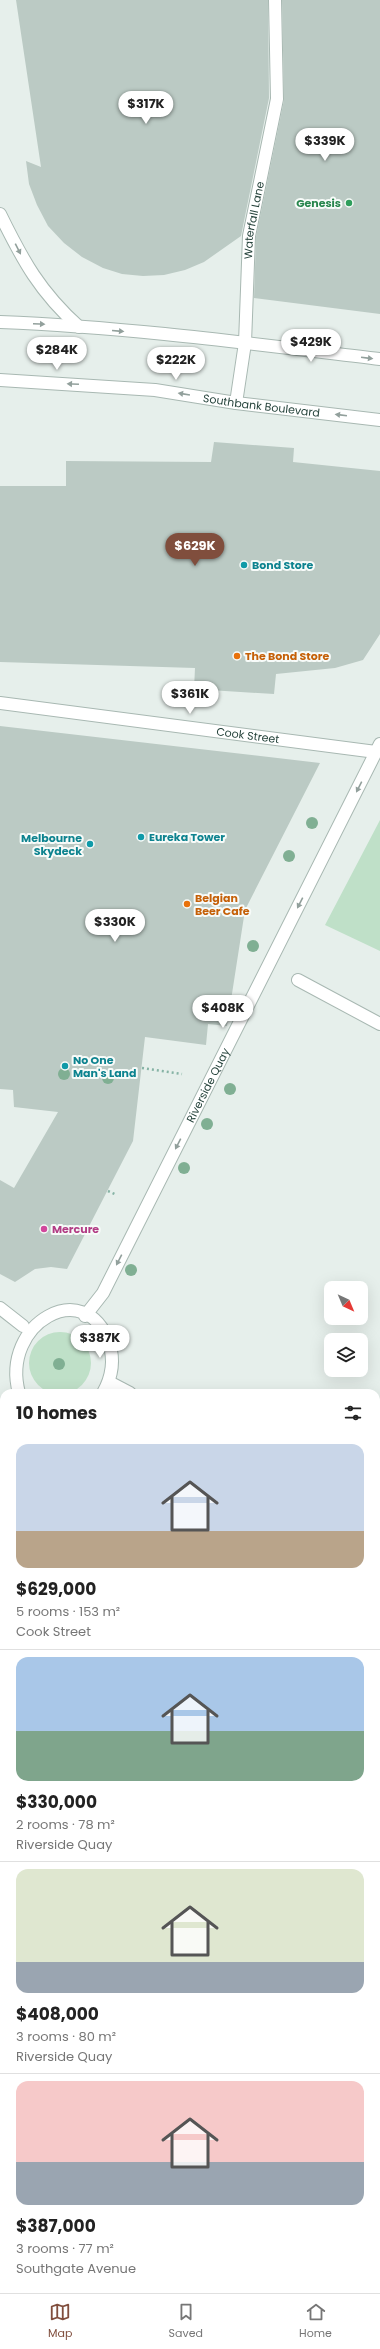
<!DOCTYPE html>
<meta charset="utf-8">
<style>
:root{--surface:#fff;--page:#f2f2f2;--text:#222;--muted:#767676;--line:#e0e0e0;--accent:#804e3d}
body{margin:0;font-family:Poppins,sans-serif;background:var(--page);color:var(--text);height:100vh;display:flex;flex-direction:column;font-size:15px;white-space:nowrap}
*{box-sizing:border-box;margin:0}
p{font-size:13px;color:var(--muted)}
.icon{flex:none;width:22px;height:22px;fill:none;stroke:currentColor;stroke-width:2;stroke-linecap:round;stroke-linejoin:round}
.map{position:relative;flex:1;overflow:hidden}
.panel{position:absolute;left:0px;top:1389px;width:380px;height:904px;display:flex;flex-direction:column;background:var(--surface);border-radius:12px 12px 0 0;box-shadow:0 4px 16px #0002}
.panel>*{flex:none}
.needle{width:26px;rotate:136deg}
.tools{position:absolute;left:324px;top:1281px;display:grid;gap:8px}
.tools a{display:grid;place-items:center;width:44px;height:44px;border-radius:8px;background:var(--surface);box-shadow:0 4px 16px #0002;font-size:20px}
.price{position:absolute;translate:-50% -34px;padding:0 9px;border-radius:14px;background:#fff;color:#222;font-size:13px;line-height:26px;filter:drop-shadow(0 1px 2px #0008)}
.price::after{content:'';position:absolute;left:50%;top:24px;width:12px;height:9px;margin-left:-6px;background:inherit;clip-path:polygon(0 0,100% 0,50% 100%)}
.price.on{background:var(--accent);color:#fff}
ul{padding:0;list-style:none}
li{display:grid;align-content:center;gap:8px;height:212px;padding:0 16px}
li+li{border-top:1px solid var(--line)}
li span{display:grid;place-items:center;height:124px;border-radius:12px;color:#555}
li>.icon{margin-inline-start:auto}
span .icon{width:72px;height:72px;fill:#fffc;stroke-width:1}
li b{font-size:17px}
h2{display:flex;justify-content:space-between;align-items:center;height:48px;padding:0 16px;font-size:17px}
.menu{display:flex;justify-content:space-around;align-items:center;height:56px;border-top:1px solid var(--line);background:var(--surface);font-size:11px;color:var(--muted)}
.menu a{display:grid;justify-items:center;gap:2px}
.menu .on{color:var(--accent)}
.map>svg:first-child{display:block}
</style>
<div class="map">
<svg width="380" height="2293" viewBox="0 0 380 2293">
<rect width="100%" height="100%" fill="#e6efeb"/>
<path fill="#bfe0c8" d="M 380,820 L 380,951 L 325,925 Z
M29 1363a31 31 0 1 1 62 0a31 31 0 1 1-62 0Z
M 4,1458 L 4,1514 L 0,1517 L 0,1466 Z"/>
<path fill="#8ec9d4" d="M 380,1866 L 380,2293 L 76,2293 L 79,2289 L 376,2289 L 376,1872 Z"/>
<path fill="#bbcac4" d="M 16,0 L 268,0 L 269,98 L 241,236 L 204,262 L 185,270 L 164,275 L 143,276 L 122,274 L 103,268 L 82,257 L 64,243 L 48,226 L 37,205 L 29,184 L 26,161 L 41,167 Z
M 282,0 L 380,0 L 380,314 L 254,298 L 256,237 L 284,100 Z
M 214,442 L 294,448 L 293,462 L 380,471 L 380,634 L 363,660 L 335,668 L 276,674 L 274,694 L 194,689 L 195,668 L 0,662 L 0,486 L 66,486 L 66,461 L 211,462 Z
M 0,726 L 320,763 L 245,910 L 227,1026 L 208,1024 L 206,1045 L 145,1037 L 133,1141 L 67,1269 L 51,1267 L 35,1269 L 15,1282 L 0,1274 L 0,1180 L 14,1188 L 58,1112 L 14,1107 L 13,1090 L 0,1089 Z"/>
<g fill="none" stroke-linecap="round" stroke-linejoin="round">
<path stroke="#bfccc8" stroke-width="12" stroke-dasharray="12 6" stroke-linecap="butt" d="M 0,1894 L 4,1887"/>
<defs>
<g id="minor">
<path d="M 0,214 C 23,261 40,292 79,327"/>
<path d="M 0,322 C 127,327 254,344 380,359"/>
<path id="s1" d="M 0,380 L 155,390 L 236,403 L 380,420"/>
<path id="s2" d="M 236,403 L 245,343 L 249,236 L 277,99 L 275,0"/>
<path id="s3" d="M 0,703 L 376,752"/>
<path d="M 298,980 L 380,1024"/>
<path d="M 0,1308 L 23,1326"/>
<path id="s4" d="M 85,1316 L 103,1293 L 380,744"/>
<path d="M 109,1382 L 130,1393"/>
<path d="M 19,1393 C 0,1323 86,1275 109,1343 C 115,1361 112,1377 103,1393"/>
<path d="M 376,1521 L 380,1523"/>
</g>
</defs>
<use href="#minor" stroke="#a8b8b2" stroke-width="14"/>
<path stroke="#86b3a5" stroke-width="2.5" stroke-dasharray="2 3" stroke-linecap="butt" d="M 142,1068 L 182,1074
M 108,1191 L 117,1195
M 0,1595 L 4,1587
M 376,1748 L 380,1742
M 376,1837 L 380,1831
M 376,1891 L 380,1886
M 0,2261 L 4,2263
M 7,2293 L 9,2289
M 50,2293 L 53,2289
M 90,2293 L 93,2289"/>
<use href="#minor" stroke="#fff" stroke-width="12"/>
</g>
<g fill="#80af93">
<circle cx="312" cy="823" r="6"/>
<circle cx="289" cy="856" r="6"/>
<circle cx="253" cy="946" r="6"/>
<circle cx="64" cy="1074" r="6"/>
<circle cx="108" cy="1078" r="6"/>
<circle cx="230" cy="1089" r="6"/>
<circle cx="207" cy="1124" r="6"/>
<circle cx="184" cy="1168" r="6"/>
<circle cx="131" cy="1270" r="6"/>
<circle cx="59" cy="1364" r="6"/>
</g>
<defs><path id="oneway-solid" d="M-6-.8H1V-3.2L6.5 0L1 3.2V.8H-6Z"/></defs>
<g fill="#92a09c">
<use href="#oneway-solid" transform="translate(18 249) rotate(63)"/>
<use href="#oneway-solid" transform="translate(39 324) rotate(2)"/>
<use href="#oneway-solid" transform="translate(118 331) rotate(5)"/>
<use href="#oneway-solid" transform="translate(367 358) rotate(7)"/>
<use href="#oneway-solid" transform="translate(73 384) rotate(-177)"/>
<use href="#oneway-solid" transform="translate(184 394) rotate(-171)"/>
<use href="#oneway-solid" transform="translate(341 415) rotate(-173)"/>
<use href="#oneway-solid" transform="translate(359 787) rotate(117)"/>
<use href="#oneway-solid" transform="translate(300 903) rotate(117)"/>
<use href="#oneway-solid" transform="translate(178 1144) rotate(117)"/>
<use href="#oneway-solid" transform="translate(119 1260) rotate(117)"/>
</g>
<circle fill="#2e9e5b" stroke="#f7fbf9" stroke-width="1.5" cx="349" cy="203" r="4"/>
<g fill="#0f9aa8" stroke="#f7fbf9" stroke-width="1.5">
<circle cx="244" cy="565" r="4"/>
<circle cx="141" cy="837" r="4"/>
<circle cx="90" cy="844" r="4"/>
<circle cx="65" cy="1066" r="4"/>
</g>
<g fill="#e8710a" stroke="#f7fbf9" stroke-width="1.5">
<circle cx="237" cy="656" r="4"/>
<circle cx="187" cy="904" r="4"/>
</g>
<circle fill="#d1479c" stroke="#f7fbf9" stroke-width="1.5" cx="44" cy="1229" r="4"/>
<g text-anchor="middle" stroke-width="4" stroke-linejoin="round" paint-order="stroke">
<g font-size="11" font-weight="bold" fill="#27864d" stroke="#f7fbf9" text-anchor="end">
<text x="341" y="207">Genesis</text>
</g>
<g font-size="11" fill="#24423a" stroke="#f7fbf9">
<text dy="4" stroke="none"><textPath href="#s2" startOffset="184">Waterfall Lane</textPath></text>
<text dy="4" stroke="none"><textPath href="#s1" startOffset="263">Southbank Boulevard</textPath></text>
<text dy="4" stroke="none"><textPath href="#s3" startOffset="250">Cook Street</textPath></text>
<text dy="4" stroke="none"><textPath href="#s4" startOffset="262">Riverside Quay</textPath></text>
</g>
<g font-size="11" font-weight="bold" fill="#0d838f" stroke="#f7fbf9" text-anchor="start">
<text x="252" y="569">Bond Store</text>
<text x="149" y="841">Eureka Tower</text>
<text x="82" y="842" text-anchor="end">Melbourne<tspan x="82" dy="13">Skydeck</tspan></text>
<text x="73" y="1064">No One<tspan x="73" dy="13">Man's Land</tspan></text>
</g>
<g font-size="11" font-weight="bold" fill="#c56008" stroke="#f7fbf9" text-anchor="start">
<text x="245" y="660">The Bond Store</text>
<text x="195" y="902">Belgian<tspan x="195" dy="13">Beer Cafe</tspan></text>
</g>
<g font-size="11" font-weight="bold" fill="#b23c85" stroke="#f7fbf9" text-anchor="start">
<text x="52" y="1233">Mercure</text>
</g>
</g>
</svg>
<div class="tools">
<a><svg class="needle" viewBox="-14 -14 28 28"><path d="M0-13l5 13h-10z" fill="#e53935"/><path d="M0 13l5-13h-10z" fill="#767676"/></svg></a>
<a><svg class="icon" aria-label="layers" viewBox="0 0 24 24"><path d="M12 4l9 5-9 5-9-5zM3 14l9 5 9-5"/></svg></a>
</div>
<b class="price" style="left:146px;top:125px">$317K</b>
<b class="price" style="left:325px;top:162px">$339K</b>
<b class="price" style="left:311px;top:363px">$429K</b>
<b class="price" style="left:57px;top:371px">$284K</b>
<b class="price" style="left:176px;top:381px">$222K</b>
<b class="price on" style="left:195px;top:567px">$629K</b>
<b class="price" style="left:190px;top:715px">$361K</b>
<b class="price" style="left:115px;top:943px">$330K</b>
<b class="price" style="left:223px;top:1029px">$408K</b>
<b class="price" style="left:100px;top:1359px">$387K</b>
<section class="panel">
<h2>10 homes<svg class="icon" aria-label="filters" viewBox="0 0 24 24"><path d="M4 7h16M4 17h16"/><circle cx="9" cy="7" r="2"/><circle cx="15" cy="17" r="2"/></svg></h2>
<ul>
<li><span style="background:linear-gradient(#c9d6e8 70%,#b9a48a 0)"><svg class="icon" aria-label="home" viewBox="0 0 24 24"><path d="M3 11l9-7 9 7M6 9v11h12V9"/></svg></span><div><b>$629,000</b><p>5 rooms · 153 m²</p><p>Cook Street</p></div></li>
<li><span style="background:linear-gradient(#a9c7e8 60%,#7fa58c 0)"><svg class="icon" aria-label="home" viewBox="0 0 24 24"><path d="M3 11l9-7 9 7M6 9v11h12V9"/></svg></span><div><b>$330,000</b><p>2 rooms · 78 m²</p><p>Riverside Quay</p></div></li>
<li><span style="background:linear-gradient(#dfe7d0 75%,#9aa5b1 0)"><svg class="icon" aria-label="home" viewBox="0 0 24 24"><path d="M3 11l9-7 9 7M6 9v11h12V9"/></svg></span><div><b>$408,000</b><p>3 rooms · 80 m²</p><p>Riverside Quay</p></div></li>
<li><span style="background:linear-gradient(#f6c9c9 65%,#9aa5b1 0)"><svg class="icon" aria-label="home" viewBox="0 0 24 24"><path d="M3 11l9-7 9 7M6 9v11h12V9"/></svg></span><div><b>$387,000</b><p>3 rooms · 77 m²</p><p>Southgate Avenue</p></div></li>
</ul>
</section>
</div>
<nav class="menu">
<a class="on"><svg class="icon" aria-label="map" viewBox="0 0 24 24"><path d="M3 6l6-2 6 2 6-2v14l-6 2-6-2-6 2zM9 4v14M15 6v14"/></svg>Map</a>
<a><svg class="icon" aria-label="saved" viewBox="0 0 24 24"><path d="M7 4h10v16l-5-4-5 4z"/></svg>Saved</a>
<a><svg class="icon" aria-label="home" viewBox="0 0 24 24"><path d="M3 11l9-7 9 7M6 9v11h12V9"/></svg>Home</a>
</nav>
